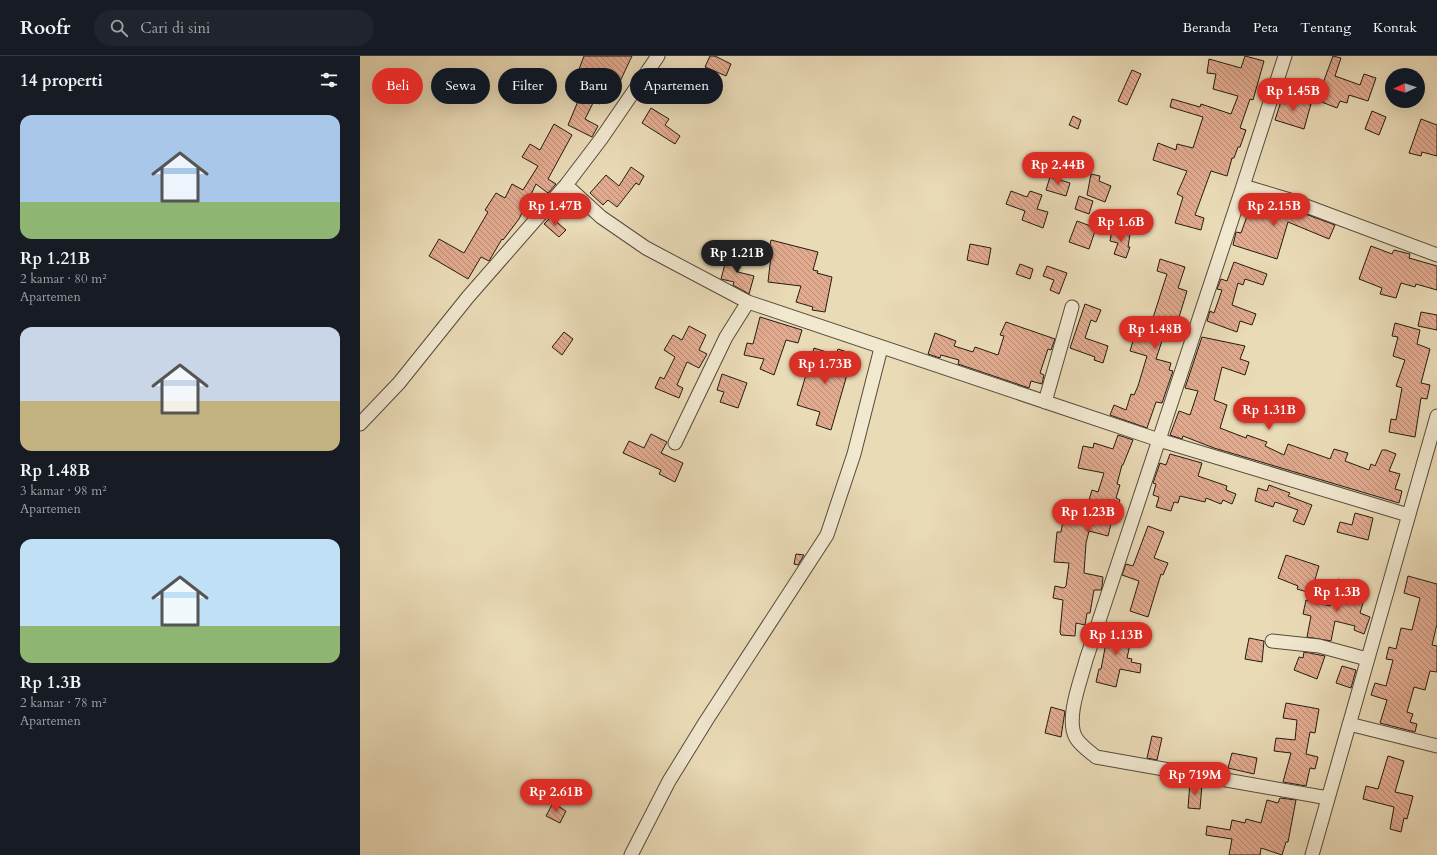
<!DOCTYPE html>
<html lang="id">
<meta charset="utf-8">
<style>
:root{--surface:#171b24;--page:#20242c;--text:#f1f3f6;--muted:#9ea1a6;--line:#363941;--accent:#d93025}
body{margin:0;font-family:Cardo,serif;background:var(--page);color:var(--text);height:100vh;display:flex;flex-direction:column;font-size:15px;white-space:nowrap}
*{box-sizing:border-box;margin:0}
p{font-size:13px;color:var(--muted)}
.icon{flex:none;width:22px;height:22px;fill:none;stroke:currentColor;stroke-width:2;stroke-linecap:round;stroke-linejoin:round}
.map{position:relative;flex:1;overflow:hidden}
.details{display:flex;flex-direction:column;background:var(--surface);width:360px}
.details>*{flex:none}
.hud{position:absolute;left:12px;top:12px;width:380px;height:36px;display:flex;gap:8px}
.needle{width:26px;rotate:266deg}
.tools{position:absolute;left:1025px;top:12px;display:grid;gap:8px}
.tools a{display:grid;place-items:center;width:40px;height:40px;border-radius:50%;background:var(--surface);box-shadow:0 4px 16px #0002;font-size:20px}
.price{position:absolute;translate:-50% -34px;padding:0 9px;border-radius:14px;background:var(--accent);color:#fff;font-size:13px;line-height:26px;filter:drop-shadow(0 1px 2px #0008)}
.price::after{content:'';position:absolute;left:50%;top:24px;width:12px;height:9px;margin-left:-6px;background:inherit;clip-path:polygon(0 0,100% 0,50% 100%)}
.price.on{background:#222;color:#fff}
ul{padding:0;list-style:none}
li{display:grid;align-content:center;gap:8px;height:212px;padding:0 20px}
li span{display:grid;place-items:center;height:124px;border-radius:12px;color:#555}
li>.icon{margin-inline-start:auto}
span .icon{width:72px;height:72px;fill:#fffc;stroke-width:1}
li b{font-size:17px}
h2{display:flex;justify-content:space-between;align-items:center;height:48px;padding:0 20px;font-size:17px}
.pill{padding:0 14px;border-radius:18px;background:var(--surface);box-shadow:0 4px 16px #0002;font-size:14px;line-height:36px}
.pill.on{background:var(--accent);color:#fff}
header{display:flex;align-items:center;gap:24px;box-sizing:border-box;height:56px;padding:0 20px;background:var(--surface);border-bottom:1px solid var(--line)}
header strong{font-size:19px}
nav{display:flex;gap:22px;margin-inline-start:auto;font-size:14px}
.search{width:280px;height:36px;background:var(--page);display:flex;align-items:center;gap:10px;box-sizing:border-box;padding:0 14px;border-radius:22px;color:var(--muted);font-size:15px}
main{display:flex;flex:1;min-height:0}
.map>svg:first-child{display:block}
</style>
<header>
<strong>Roofr</strong>
<div class="search"><svg class="icon" aria-label="search" viewBox="0 0 24 24"><circle cx="10" cy="10" r="6"/><path d="M15 15l6 6"/></svg>Cari di sini</div>
<nav><a>Beranda</a><a>Peta</a><a>Tentang</a><a>Kontak</a></nav>
</header>
<main>
<section class="details">
<h2>14 properti<svg class="icon" aria-label="filters" viewBox="0 0 24 24"><path d="M4 7h16M4 17h16"/><circle cx="9" cy="7" r="2"/><circle cx="15" cy="17" r="2"/></svg></h2>
<ul>
<li><span style="background:linear-gradient(#a9c7e8 70%,#8fb573 0)"><svg class="icon" aria-label="home" viewBox="0 0 24 24"><path d="M3 11l9-7 9 7M6 9v11h12V9"/></svg></span><div><b>Rp 1.21B</b><p>2 kamar · 80 m²</p><p>Apartemen</p></div></li>
<li><span style="background:linear-gradient(#c9d6e8 60%,#c2b280 0)"><svg class="icon" aria-label="home" viewBox="0 0 24 24"><path d="M3 11l9-7 9 7M6 9v11h12V9"/></svg></span><div><b>Rp 1.48B</b><p>3 kamar · 98 m²</p><p>Apartemen</p></div></li>
<li><span style="background:linear-gradient(#bfe0f5 70%,#8fb573 0)"><svg class="icon" aria-label="home" viewBox="0 0 24 24"><path d="M3 11l9-7 9 7M6 9v11h12V9"/></svg></span><div><b>Rp 1.3B</b><p>2 kamar · 78 m²</p><p>Apartemen</p></div></li>
</ul>
</section>
<div class="map">
<svg width="1077" height="799" viewBox="0 0 1077 799">
<defs>
<pattern id="building-back-hatch" width="6" height="6" patternUnits="userSpaceOnUse"><rect width="6" height="6" fill="#e2ab90"/><path d="M-1 5l2 2M0 0l6 6M5-1l2 2" fill="none" stroke="#b78a74"/></pattern>
</defs>
<rect width="100%" height="100%" fill="#eadbb7"/>
<filter id="stains"><feTurbulence type="fractalNoise" baseFrequency=".005" numOctaves="4"/><feColorMatrix values="0 0 0 0 .2 0 0 0 0 .09 0 0 0 0 .02 0 0 0 .5 -.17"/></filter>
<radialGradient id="worn" r=".72"><stop offset=".6" stop-color="#630" stop-opacity="0"/><stop offset="1" stop-color="#630" stop-opacity=".3"/></radialGradient>
<path fill="url(#building-back-hatch)" stroke="#241b12" d="M 224,0 L 272,0 L 255,36 L 247,32 L 240,48 L 234,45 L 225,63 L 238,70 L 232,81 L 208,69 L 221,38 L 209,33 L 215,20 L 216,21 Z
M 350,0 L 355,0 L 371,8 L 366,20 L 345,11 Z
M 885,0 L 904,5 L 893,44 L 890,43 L 880,72 L 886,74 L 880,91 L 878,91 L 874,102 L 872,102 L 867,120 L 851,115 L 835,159 L 844,162 L 841,174 L 815,167 L 823,141 L 817,138 L 827,115 L 793,104 L 798,87 L 816,94 L 817,88 L 833,92 L 843,61 L 810,51 L 812,43 L 840,51 L 841,48 L 871,58 L 878,40 L 853,33 L 856,18 L 847,17 L 849,3 L 881,12 Z
M 973,0 L 981,2 L 975,20 L 1000,29 L 1004,18 L 1016,22 L 1008,45 L 989,39 L 987,47 L 980,45 L 977,52 L 954,43 L 960,26 L 963,27 Z
M 772,14 L 781,18 L 767,49 L 758,45 Z
M 315,15 L 336,27 L 325,45 L 305,34 Z
M 923,39 L 951,48 L 944,73 L 915,64 Z
M 291,52 L 309,63 L 305,69 L 320,80 L 315,88 L 282,67 Z
M 1012,55 L 1026,61 L 1019,79 L 1005,73 Z
M 713,60 L 721,64 L 718,73 L 709,69 Z
M 1061,63 L 1077,69 L 1077,100 L 1062,96 L 1061,100 L 1049,97 Z
M 194,68 L 212,79 L 188,123 L 196,128 L 188,137 L 176,128 L 159,163 L 143,184 L 142,183 L 129,205 L 121,201 L 108,223 L 69,200 L 79,183 L 104,197 L 128,156 L 125,154 L 136,137 L 145,142 L 152,128 L 163,134 L 178,110 L 162,101 L 170,88 L 180,94 Z
M 693,107 L 702,110 L 699,121 L 690,118 Z
M 271,111 L 284,120 L 279,129 L 276,127 L 257,151 L 248,144 L 243,149 L 230,137 L 246,119 L 259,130 Z
M 731,118 L 740,120 L 739,125 L 751,130 L 745,146 L 727,139 Z
M 690,121 L 710,127 L 706,140 L 686,134 Z
M 651,135 L 667,141 L 670,135 L 682,139 L 677,153 L 688,156 L 683,172 L 662,164 L 665,155 L 646,148 Z
M 719,140 L 733,145 L 729,158 L 715,153 Z
M 888,141 L 948,159 L 975,169 L 969,183 L 928,166 L 917,203 L 873,189 L 876,176 L 881,177 L 890,152 L 885,151 Z
M 191,161 L 206,174 L 199,181 L 184,168 Z
M 717,165 L 736,172 L 729,193 L 709,186 Z
M 752,174 L 770,178 L 768,191 L 770,191 L 766,202 L 754,198 L 758,187 L 750,185 Z
M 411,184 L 458,196 L 453,214 L 458,215 L 457,217 L 472,221 L 465,256 L 452,254 L 453,251 L 436,246 L 441,230 L 408,226 L 411,200 L 408,199 Z
M 610,188 L 631,192 L 628,209 L 607,204 Z
M 1011,190 L 1032,198 L 1034,194 L 1050,198 L 1049,202 L 1077,210 L 1077,234 L 1056,228 L 1055,231 L 1041,227 L 1036,242 L 1020,238 L 1022,232 L 999,223 Z
M 369,195 L 379,196 L 378,216 L 394,220 L 389,238 L 373,229 L 374,226 L 361,223 L 365,208 L 368,208 Z
M 800,203 L 825,211 L 818,232 L 827,235 L 812,284 L 803,282 L 796,303 L 811,307 L 809,314 L 813,315 L 802,347 L 796,346 L 787,372 L 750,359 L 754,349 L 766,354 L 771,338 L 774,339 L 778,330 L 787,300 L 770,295 L 775,278 L 785,281 L 789,267 L 791,268 L 807,218 L 797,215 Z
M 874,206 L 907,218 L 903,229 L 885,223 L 883,229 L 878,227 L 872,249 L 896,258 L 892,269 L 880,265 L 877,276 L 847,265 L 850,255 L 854,257 L 862,234 L 857,233 L 861,223 L 867,225 Z
M 660,208 L 673,213 L 670,223 L 656,218 Z
M 687,210 L 707,217 L 699,238 L 690,234 L 694,224 L 683,220 Z
M 725,248 L 741,254 L 736,266 L 731,264 L 725,282 L 748,290 L 743,307 L 734,304 L 735,301 L 710,292 Z
M 1061,256 L 1077,259 L 1077,274 L 1058,270 Z
M 400,261 L 442,274 L 438,287 L 426,284 L 414,319 L 400,313 L 404,303 L 384,299 L 387,287 L 393,288 Z
M 646,266 L 695,283 L 691,294 L 688,293 L 680,317 L 684,319 L 682,328 L 671,325 L 669,332 L 598,308 L 599,304 L 581,299 L 580,302 L 568,298 L 575,277 L 596,285 L 594,290 L 613,296 L 615,291 L 638,299 L 644,280 L 640,279 Z
M 1035,267 L 1060,274 L 1057,288 L 1070,293 L 1061,327 L 1070,329 L 1067,343 L 1061,342 L 1055,381 L 1029,376 L 1031,363 L 1036,364 L 1042,332 L 1036,330 L 1045,304 L 1033,300 L 1038,281 L 1032,280 Z
M 329,270 L 346,279 L 339,294 L 347,298 L 339,312 L 327,306 L 317,329 L 323,332 L 319,342 L 295,332 L 300,321 L 304,323 L 315,301 L 304,294 L 313,279 L 322,284 Z
M 204,276 L 213,283 L 202,299 L 192,291 Z
M 842,281 L 885,290 L 880,303 L 889,306 L 885,319 L 862,311 L 854,344 L 867,349 L 860,372 L 886,382 L 887,379 L 907,386 L 905,390 L 924,399 L 928,388 L 970,403 L 974,393 L 988,397 L 985,405 L 1009,414 L 1011,408 L 1015,410 L 1022,394 L 1026,394 L 1036,398 L 1029,415 L 1040,418 L 1035,433 L 1042,435 L 1039,447 L 854,392 L 823,380 L 822,383 L 810,379 L 819,355 L 830,359 L 838,335 L 825,332 Z
M 454,292 L 476,299 L 478,293 L 493,298 L 471,374 L 456,369 L 460,356 L 437,349 Z
M 362,318 L 387,327 L 378,352 L 360,346 L 364,336 L 357,334 Z
M 291,378 L 307,386 L 301,397 L 323,407 L 315,426 L 299,418 L 301,414 L 263,397 L 269,385 L 284,392 Z
M 758,379 L 773,384 L 763,409 L 762,409 L 757,428 L 760,429 L 756,442 L 760,444 L 755,456 L 754,456 L 748,480 L 729,475 L 726,487 L 724,517 L 743,521 L 742,531 L 741,534 L 734,534 L 730,557 L 727,557 L 725,569 L 716,567 L 715,580 L 701,579 L 700,576 L 703,544 L 693,542 L 695,530 L 704,532 L 706,530 L 709,507 L 694,506 L 697,476 L 701,476 L 703,464 L 722,467 L 732,434 L 738,436 L 744,417 L 718,412 L 723,390 L 733,392 L 734,387 L 753,393 Z
M 810,398 L 842,407 L 838,420 L 867,430 L 866,434 L 876,438 L 872,448 L 863,444 L 861,448 L 846,442 L 845,446 L 820,440 L 818,447 L 814,446 L 811,455 L 796,451 L 799,441 L 793,439 L 796,428 L 793,427 L 800,407 L 806,409 Z
M 909,429 L 930,437 L 928,440 L 952,449 L 944,469 L 933,465 L 938,454 L 915,446 L 913,451 L 895,445 L 898,432 L 907,435 Z
M 995,457 L 1013,462 L 1008,484 L 977,476 L 980,466 L 992,469 Z
M 788,470 L 804,476 L 794,502 L 808,507 L 803,519 L 801,518 L 788,561 L 770,555 L 779,525 L 762,519 L 766,508 L 773,510 Z
M 436,498 L 444,499 L 438,509 L 434,508 Z
M 926,499 L 959,510 L 951,537 L 937,533 L 938,530 L 918,522 Z
M 1048,520 L 1077,528 L 1077,568 L 1072,589 L 1077,590 L 1077,616 L 1070,615 L 1065,634 L 1054,631 L 1047,656 L 1053,658 L 1050,666 L 1057,668 L 1055,676 L 1020,667 L 1027,644 L 1011,639 L 1015,627 L 1026,630 L 1033,604 L 1026,603 L 1029,591 L 1036,593 L 1041,572 L 1052,574 L 1060,542 L 1044,537 Z
M 978,523 L 992,527 L 990,535 L 1005,540 L 1000,557 L 1010,561 L 1004,578 L 994,574 L 995,570 L 975,565 L 971,585 L 947,581 L 951,560 L 943,558 L 946,544 L 970,550 Z
M 746,569 L 773,575 L 767,602 L 772,603 L 771,606 L 781,608 L 780,617 L 760,613 L 756,631 L 736,626 L 739,613 L 741,613 L 747,582 L 743,581 Z
M 889,582 L 904,585 L 902,606 L 885,603 Z
M 944,596 L 965,600 L 957,623 L 934,614 L 939,601 L 943,602 Z
M 982,610 L 996,614 L 991,632 L 976,627 Z
M 926,647 L 959,653 L 955,677 L 950,676 L 946,698 L 958,701 L 955,713 L 950,712 L 946,730 L 923,726 L 931,697 L 914,695 L 916,682 L 935,684 L 937,664 L 923,662 Z
M 691,651 L 705,655 L 701,681 L 685,677 Z
M 792,680 L 802,682 L 797,704 L 787,702 Z
M 872,697 L 897,702 L 894,718 L 868,712 Z
M 1028,700 L 1044,705 L 1035,736 L 1053,740 L 1047,763 L 1044,762 L 1041,776 L 1030,773 L 1034,751 L 1003,743 L 1006,730 L 1018,733 Z
M 830,726 L 842,728 L 840,753 L 828,752 Z
M 920,742 L 936,744 L 928,786 L 926,786 L 922,799 L 901,792 L 900,799 L 869,799 L 872,783 L 846,779 L 847,770 L 870,774 L 872,764 L 885,767 L 886,763 L 901,767 L 907,744 L 918,747 Z
M 193,747 L 206,755 L 200,767 L 186,760 Z"/>
<g fill="none" stroke-linecap="round" stroke-linejoin="round">
<defs>
<path id="minor" d="M 925,0 L 883,130 L 726,604 C 721,624 705,663 716,682 C 721,690 729,695 736,701 L 968,742
M 206,129 L 241,161 L 286,192 L 388,246 L 799,384 L 1048,459
M 883,130 L 930,144 L 1077,199
M 685,346 L 712,251
M 0,368 L 39,327 L 108,241 L 206,129 L 241,83 L 298,0
M 315,387 L 366,281 L 388,246
M 912,585 L 959,590 L 1007,603
M 989,668 L 1077,690
M 271,799 L 309,725 L 346,665 L 467,479 L 494,398 L 521,292
M 952,799 L 1077,360"/>
</defs>
<use href="#minor" stroke="#564b3b" stroke-width="15"/>
<use href="#minor" stroke="#f1e8d0" stroke-width="13"/>
</g>
<rect width="100%" height="100%" filter="url(#stains)"/>
<rect width="100%" height="100%" fill="url(#worn)"/>
</svg>
<div class="tools">
<a><svg class="needle" viewBox="-14 -14 28 28"><path d="M0-13l5 13h-10z" fill="#e53935"/><path d="M0 13l5-13h-10z" fill="#9ea1a6"/></svg></a>
</div>
<b class="price" style="left:933px;top:56px">Rp 1.45B</b>
<b class="price" style="left:698px;top:130px">Rp 2.44B</b>
<b class="price" style="left:195px;top:171px">Rp 1.47B</b>
<b class="price" style="left:914px;top:171px">Rp 2.15B</b>
<b class="price" style="left:761px;top:187px">Rp 1.6B</b>
<b class="price on" style="left:377px;top:218px">Rp 1.21B</b>
<b class="price" style="left:795px;top:294px">Rp 1.48B</b>
<b class="price" style="left:465px;top:329px">Rp 1.73B</b>
<b class="price" style="left:909px;top:375px">Rp 1.31B</b>
<b class="price" style="left:728px;top:477px">Rp 1.23B</b>
<b class="price" style="left:977px;top:557px">Rp 1.3B</b>
<b class="price" style="left:756px;top:600px">Rp 1.13B</b>
<b class="price" style="left:835px;top:740px">Rp 719M</b>
<b class="price" style="left:196px;top:757px">Rp 2.61B</b>
<div class="hud">
<a class="pill on">Beli</a>
<a class="pill">Sewa</a>
<a class="pill">Filter</a>
<a class="pill">Baru</a>
<a class="pill">Apartemen</a>
</div>
</div>
</main>
